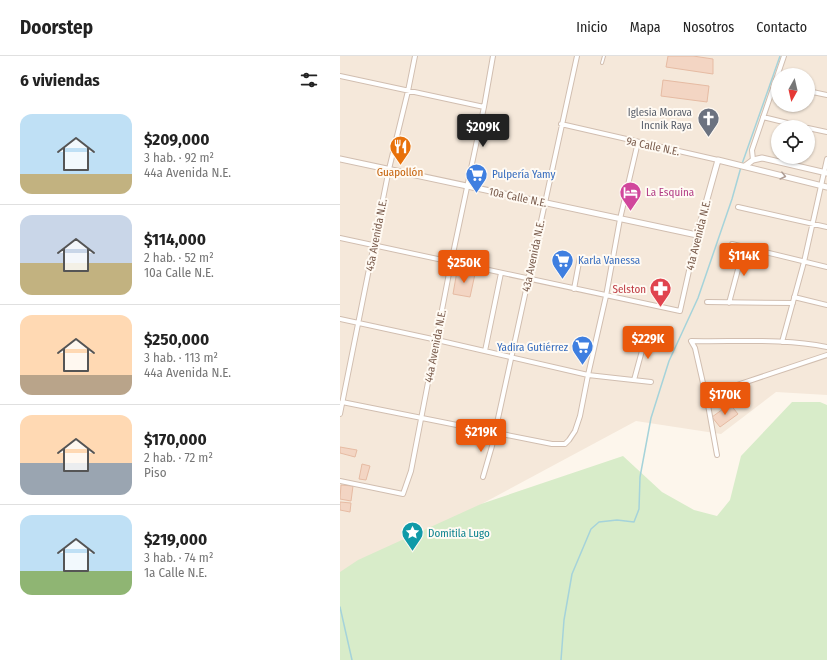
<!DOCTYPE html>
<html lang="es">
<meta charset="utf-8">
<style>
:root{--surface:#fff;--page:#f6f6f6;--text:#222;--muted:#767676;--line:#e0e0e0;--accent:#ea580c}
body{margin:0;font-family:"Fira Sans Condensed",sans-serif;background:var(--page);color:var(--text);height:100vh;display:flex;flex-direction:column;font-size:15px;white-space:nowrap}
*{box-sizing:border-box;margin:0}
p{font-size:13px;color:var(--muted)}
.icon{flex:none;width:22px;height:22px;fill:none;stroke:currentColor;stroke-width:2;stroke-linecap:round;stroke-linejoin:round}
.map{position:relative;flex:1;overflow:hidden}
.sheet{display:flex;flex-direction:column;background:var(--surface);width:340px}
.sheet>*{flex:none}
.needle{width:26px;rotate:188deg}
.controls{position:absolute;left:431px;top:12px;display:grid;gap:8px}
.controls a{display:grid;place-items:center;width:44px;height:44px;border-radius:50%;background:var(--surface);box-shadow:0 1px 3px #0004;font-size:20px}
.price{position:absolute;translate:-50% -34px;padding:0 9px;border-radius:4px;background:var(--accent);color:#fff;font-size:13px;line-height:26px;filter:drop-shadow(0 1px 2px #0008)}
.price::after{content:'';position:absolute;left:50%;top:24px;width:12px;height:9px;margin-left:-6px;background:inherit;clip-path:polygon(0 0,100% 0,50% 100%)}
.price.selected{background:#222;color:#fff}
ul{padding:0;list-style:none}
li{display:flex;align-items:center;gap:12px;height:100px;padding:0 20px}
li+li{border-top:1px solid var(--line)}
li span{display:grid;place-items:center;flex:none;width:112px;height:80px;border-radius:12px;color:#555}
li>.icon{margin-inline-start:auto}
span .icon{width:48px;height:48px;fill:#fffc;stroke-width:1}
li b{font-size:17px}
h2{display:flex;justify-content:space-between;align-items:center;height:48px;padding:0 20px;font-size:17px}
header{display:flex;align-items:center;gap:24px;box-sizing:border-box;height:56px;padding:0 20px;background:var(--surface);border-bottom:1px solid var(--line)}
header strong{font-size:19px}
nav{display:flex;gap:22px;margin-inline-start:auto;font-size:14px}
main{display:flex;flex:1;min-height:0}
.map>svg:first-child{display:block}
</style>
<header>
<strong>Doorstep</strong>
<nav><a>Inicio</a><a>Mapa</a><a>Nosotros</a><a>Contacto</a></nav>
</header>
<main>
<section class="sheet">
<h2>6 viviendas<svg class="icon" aria-label="filters" viewBox="0 0 24 24"><path d="M4 7h16M4 17h16"/><circle cx="9" cy="7" r="2"/><circle cx="15" cy="17" r="2"/></svg></h2>
<ul>
<li><span style="background:linear-gradient(#bfe0f5 75%,#c2b280 0)"><svg class="icon" aria-label="home" viewBox="0 0 24 24"><path d="M3 11l9-7 9 7M6 9v11h12V9"/></svg></span><div><b>$209,000</b><p>3 hab. · 92 m²</p><p>44a Avenida N.E.</p></div></li>
<li><span style="background:linear-gradient(#c9d6e8 60%,#c2b280 0)"><svg class="icon" aria-label="home" viewBox="0 0 24 24"><path d="M3 11l9-7 9 7M6 9v11h12V9"/></svg></span><div><b>$114,000</b><p>2 hab. · 52 m²</p><p>10a Calle N.E.</p></div></li>
<li><span style="background:linear-gradient(#ffd9b3 75%,#b9a48a 0)"><svg class="icon" aria-label="home" viewBox="0 0 24 24"><path d="M3 11l9-7 9 7M6 9v11h12V9"/></svg></span><div><b>$250,000</b><p>3 hab. · 113 m²</p><p>44a Avenida N.E.</p></div></li>
<li><span style="background:linear-gradient(#ffd9b3 60%,#9aa5b1 0)"><svg class="icon" aria-label="home" viewBox="0 0 24 24"><path d="M3 11l9-7 9 7M6 9v11h12V9"/></svg></span><div><b>$170,000</b><p>2 hab. · 72 m²</p><p>Piso</p></div></li>
<li><span style="background:linear-gradient(#bfe0f5 70%,#8fb573 0)"><svg class="icon" aria-label="home" viewBox="0 0 24 24"><path d="M3 11l9-7 9 7M6 9v11h12V9"/></svg></span><div><b>$219,000</b><p>3 hab. · 74 m²</p><p>1a Calle N.E.</p></div></li>
</ul>
</section>
<div class="map">
<svg width="487" height="604" viewBox="0 0 487 604">
<rect width="100%" height="100%" fill="#fdf6ec"/>
<path fill="#f5e8da" fill-rule="evenodd" d="M 0,0 L 487,0 L 487,339 L 436,336 L 381,378 L 296,365 L 0,524 ZM 438,19 L 468,19 L 468,49 L 438,49 ZM 438,71 L 468,71 L 468,101 L 438,101 Z"/>
<path fill="#d8ecc9" d="M 452,346 L 480,346 L 487,349 L 487,604 L 0,604 L 0,516 L 18,504 L 141,448 L 283,400 L 322,436 L 354,454 L 377,460 L 390,444 L 401,400 Z"/>
<g fill="none" stroke-linecap="round" stroke-linejoin="round">
<path stroke="#a5d3da" stroke-width="1.5" d="M 402,108 L 440,0
M 0,551 L 12,604
M 221,604 L 224,564 L 232,518 L 251,473 L 259,466 L 277,464 L 294,466 L 299,453 L 300,421 L 311,362 L 329,305 L 358,242 L 392,143 L 401,111"/>
</g>
<path fill="#f3d5c3" stroke="#e6bba3" d="M 328,0 L 353,0 L 373,3 L 373,18 L 326,11 Z
M 323,24 L 369,30 L 367,46 L 321,40 Z
M 117,215 L 135,218 L 130,241 L 113,238 Z
M 390,348 L 398,358 L 380,371 L 372,361 Z
M 0,391 L 17,394 L 15,401 L 0,397 Z
M 22,408 L 30,410 L 26,424 L 19,423 Z
M 1,429 L 13,430 L 11,445 L 0,443 Z
M 0,446 L 11,447 L 10,456 L 0,454 Z"/>
<g fill="none" stroke-linecap="round" stroke-linejoin="round">
<defs>
<path id="service" d="M 262,7 L 264,0"/>
<path id="minor" d="M 0,20 L 144,51
M 468,35 L 487,39
M 423,61 L 464,71
M 221,68 L 378,104
M 468,72 L 487,76
M 413,104 L 412,94 L 444,0
M 398,151 L 487,171
M 0,182 L 340,255 L 357,179
M 392,188 L 487,211
M 234,233 L 240,201
M 454,241 L 487,249
M 367,246 L 453,247
M 389,247 L 404,191
M 0,263 L 97,284 L 248,319 L 311,326
M 442,286 L 464,206 L 487,103
M 145,295 L 161,217
M 294,324 L 306,280
M 2,346 L 212,388 L 225,388 L 229,384 L 235,375 L 240,360 L 248,319 L 266,240 L 280,163 L 298,86
M 368,349 L 397,329 L 487,299
M 0,358 L 49,113 L 68,35 L 75,0
M 377,399 L 368,349 L 355,292 L 351,285 C 395,286 444,282 487,291
M 143,421 L 152,390 L 237,0
M 0,425 L 63,438 L 71,415 L 111,207 L 144,51 L 153,0"/>
<path id="tertiary" d="M 0,103 L 357,179 L 378,104 L 487,131
M 405,110 L 413,104 L 422,102 L 487,117"/>
</defs>
<use href="#service" stroke="#d1beb0" stroke-width="4"/>
<use href="#minor" stroke="#d1beb0" stroke-width="6"/>
<use href="#tertiary" stroke="#d1beb0" stroke-width="7"/>
<use href="#service" stroke="#fff" stroke-width="2"/>
<use href="#minor" stroke="#fff" stroke-width="4"/>
<use href="#tertiary" stroke="#fff" stroke-width="5"/>
</g>
<defs><path id="oneway-chevron" d="M-2-3.5L2.5 0L-2 3.5" fill="none" stroke-width="1.6" stroke-linecap="round" stroke-linejoin="round"/></defs>
<use stroke="#af9d94" href="#oneway-chevron" transform="translate(443 120) rotate(14)"/>
<defs>
<symbol id="church-pin" viewBox="-11 -11 22 30"><path d="M0 17L-7.5 6A9.5 9.5 0 1 1 7.5 6Z" fill="#6b7280" stroke="#fffaf3"/><path d="M-1.2-6h2.4v3.5h3.3v2.4h-3.3V6h-2.4V-.1h-3.3v-2.4h3.3Z" fill="#fff"/></symbol>
<symbol id="restaurant-pin" viewBox="-11 -11 22 30"><path d="M0 17L-7.5 6A9.5 9.5 0 1 1 7.5 6Z" fill="#e8710a" stroke="#fffaf3"/><path d="M-5-6h1v4h1v-4h1v4h1v-4h1v5L-1.5 .5V6h-2V.5L-5-1ZM5-6V6H3V1.5H1.5Q1.5-4 5-6Z" fill="#fff"/></symbol>
<symbol id="supermarket-pin" viewBox="-11 -11 22 30"><path d="M0 17L-7.5 6A9.5 9.5 0 1 1 7.5 6Z" fill="#3f7fe0" stroke="#fffaf3"/><path d="M-6-5.5h2.5l.6 2H6L4.5 2H-2.5L-4.4-4H-6ZM-1.5 3.2a1.3 1.3 0 1 0 .1 0ZM3 3.2a1.3 1.3 0 1 0 .1 0Z" fill="#fff"/></symbol>
<symbol id="hotel-pin" viewBox="-11 -11 22 30"><path d="M0 17L-7.5 6A9.5 9.5 0 1 1 7.5 6Z" fill="#d1479c" stroke="#fffaf3"/><path d="M-6-4.5h1.5V1H6V5H4.5V3h-9V5H-6ZM-4 0a1.8 1.8 0 1 1 3.6 0ZM.5 0V-2.5h3Q6-2.5 6 0Z" fill="#fff"/></symbol>
<symbol id="pharmacy-pin" viewBox="-11 -11 22 30"><path d="M0 17L-7.5 6A9.5 9.5 0 1 1 7.5 6Z" fill="#e0444e" stroke="#fffaf3"/><path d="M-2-6h4v4h4v4h-4v4h-4v-4h-4v-4h4Z" fill="#fff"/></symbol>
<symbol id="sight-pin" viewBox="-11 -11 22 30"><path d="M0 17L-7.5 6A9.5 9.5 0 1 1 7.5 6Z" fill="#0f9aa8" stroke="#fffaf3"/><path d="M0-6L1.8-2.2L6-1.7L2.9 1.2L3.7 5.4L0 3.3L-3.7 5.4L-2.9 1.2L-6-1.7L-1.8-2.2Z" fill="#fff"/></symbol>
</defs>
<g fill-rule="evenodd">
<use href="#church-pin" x="356" y="50" width="25" height="34"/>
<use href="#restaurant-pin" x="48" y="78" width="25" height="34"/>
<use href="#supermarket-pin" x="124" y="106" width="25" height="34"/>
<use href="#hotel-pin" x="278" y="124" width="25" height="34"/>
<use href="#supermarket-pin" x="210" y="192" width="25" height="34"/>
<use href="#pharmacy-pin" x="308" y="220" width="25" height="34"/>
<use href="#supermarket-pin" x="230" y="278" width="25" height="34"/>
<use href="#sight-pin" x="60" y="464" width="25" height="34"/>
</g>
<g text-anchor="middle" stroke-width="4" stroke-linejoin="round" paint-order="stroke">
<g font-size="11" fill="#5b616d" stroke="#fffaf3" text-anchor="end">
<text x="352" y="60">Iglesia Morava<tspan x="352" dy="13">Incnik Raya</tspan></text>
</g>
<g font-size="11" fill="#7a5c4d" stroke="#fffaf3">
<text transform="translate(313 90) rotate(12)" y="4">9a Calle N.E.</text>
<text transform="translate(178 141) rotate(12)" y="4">10a Calle N.E.</text>
<text transform="translate(36 179) rotate(-79)" y="4">45a Avenida N.E.</text>
<text transform="translate(358 179) rotate(-76)" y="4">41a Avenida N.E.</text>
<text transform="translate(193 200) rotate(-78)" y="4">43a Avenida N.E.</text>
<text transform="translate(95 290) rotate(-79)" y="4">44a Avenida N.E.</text>
</g>
<g font-size="11" fill="#c56008" stroke="#fffaf3">
<text x="60" y="120">Guapollón</text>
</g>
<g font-size="11" fill="#366cbe" stroke="#fffaf3" text-anchor="start">
<text x="152" y="122">Pulpería Yamy</text>
<text x="238" y="208">Karla Vanessa</text>
<text x="228" y="295" text-anchor="end">Yadira Gutiérrez</text>
</g>
<g font-size="11" fill="#b23c85" stroke="#fffaf3" text-anchor="start">
<text x="306" y="140">La Esquina</text>
</g>
<g font-size="11" fill="#be3a42" stroke="#fffaf3" text-anchor="end">
<text x="306" y="237">Selston</text>
</g>
<g font-size="11" fill="#0d838f" stroke="#fffaf3" text-anchor="start">
<text x="88" y="481">Domitila Lugo</text>
</g>
</g>
</svg>
<div class="controls">
<a><svg class="needle" viewBox="-14 -14 28 28"><path d="M0-13l5 13h-10z" fill="#e53935"/><path d="M0 13l5-13h-10z" fill="#767676"/></svg></a>
<a><svg class="icon" aria-label="locate" viewBox="0 0 24 24"><circle cx="12" cy="12" r="6"/><path d="M12 2v4M12 18v4M2 12h4M18 12h4"/></svg></a>
</div>
<b class="price selected" style="left:143px;top:92px">$209K</b>
<b class="price" style="left:404px;top:221px">$114K</b>
<b class="price" style="left:124px;top:228px">$250K</b>
<b class="price" style="left:308px;top:304px">$229K</b>
<b class="price" style="left:385px;top:360px">$170K</b>
<b class="price" style="left:141px;top:397px">$219K</b>
</div>
</main>
